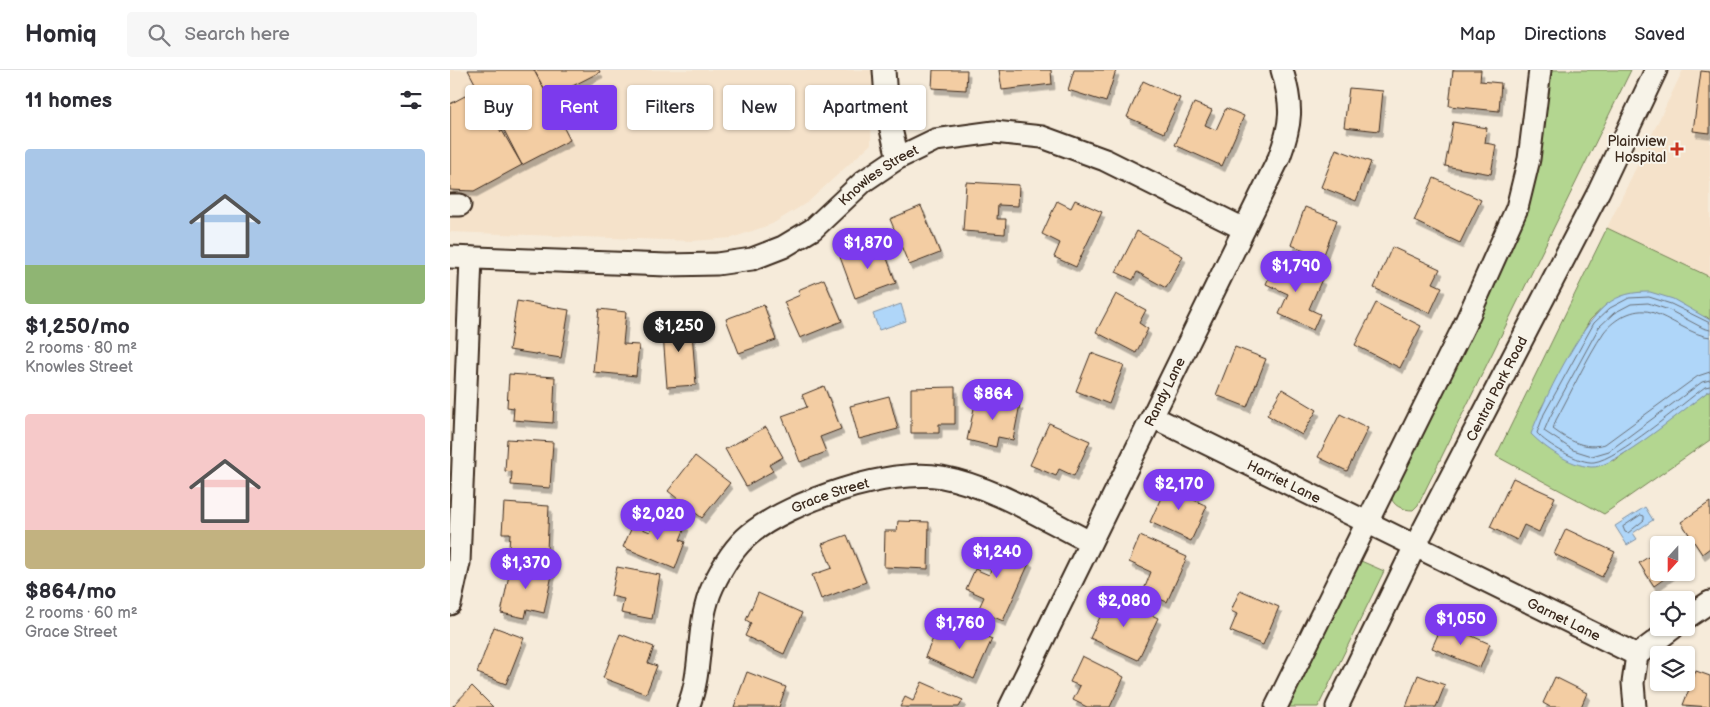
<!DOCTYPE html>
<meta charset="utf-8">
<style>
:root{--surface:#fff;--page:#f7f7f7;--text:#2b2b33;--muted:#7c7c81;--line:#e1e1e2;--accent:#7c3aed}
body{margin:0;font-family:"Balsamiq Sans",sans-serif;background:var(--page);color:var(--text);height:100vh;display:flex;flex-direction:column;font-size:19px;white-space:nowrap}
*{box-sizing:border-box;margin:0}
p{font-size:16px;color:var(--muted)}
.icon{flex:none;width:28px;height:28px;fill:none;stroke:currentColor;stroke-width:2;stroke-linecap:round;stroke-linejoin:round}
.map{position:relative;flex:1;overflow:hidden}
.side{display:flex;flex-direction:column;background:var(--surface);width:450px}
.side>*{flex:none}
.banner{position:absolute;left:15px;top:15px;width:475px;height:45px;display:flex;gap:10px}
.needle{width:32px;rotate:201deg}
.tools{position:absolute;left:1200px;top:466px;display:grid;gap:10px}
.tools a{display:grid;place-items:center;width:45px;height:45px;border-radius:5px;background:var(--surface);box-shadow:0 1px 4px #0004;font-size:25px}
.price{position:absolute;translate:-50% -42px;padding:0 11px;border-radius:18px;background:var(--accent);color:#fff;font-size:16px;line-height:32px;filter:drop-shadow(0 1px 2px #0008)}
.price::after{content:'';position:absolute;left:50%;top:30px;width:15px;height:11px;margin-left:-8px;background:inherit;clip-path:polygon(0 0,100% 0,50% 100%)}
.price.active{background:#222;color:#fff}
ul{padding:0;list-style:none}
li{display:grid;align-content:center;gap:10px;height:265px;padding:0 25px}
li span{display:grid;place-items:center;height:155px;border-radius:5px;color:#555}
li>.icon{margin-inline-start:auto}
span .icon{width:90px;height:90px;fill:#fffc;stroke-width:1}
li b{font-size:21px}
h2{display:flex;justify-content:space-between;align-items:center;height:60px;padding:0 25px;font-size:21px}
.chip{padding:0 18px;border-radius:5px;background:var(--surface);box-shadow:0 1px 4px #0004;font-size:18px;line-height:45px}
.chip.active{background:var(--accent);color:#fff}
header{display:flex;align-items:center;gap:30px;box-sizing:border-box;height:70px;padding:0 25px;background:var(--surface);border-bottom:1px solid var(--line)}
header strong{font-size:24px}
nav{display:flex;gap:28px;margin-inline-start:auto;font-size:18px}
.search{width:350px;height:45px;background:var(--page);display:flex;align-items:center;gap:12px;box-sizing:border-box;padding:0 18px;border-radius:5px;color:var(--muted);font-size:19px}
main{display:flex;flex:1;min-height:0}
.map>svg:first-child{display:block}
</style>
<header>
<strong>Homiq</strong>
<div class="search"><svg class="icon" aria-label="search" viewBox="0 0 24 24"><circle cx="10" cy="10" r="6"/><path d="M15 15l6 6"/></svg>Search here</div>
<nav><a>Map</a><a>Directions</a><a>Saved</a></nav>
</header>
<main>
<section class="side">
<h2>11 homes<svg class="icon" aria-label="filters" viewBox="0 0 24 24"><path d="M4 7h16M4 17h16"/><circle cx="9" cy="7" r="2"/><circle cx="15" cy="17" r="2"/></svg></h2>
<ul>
<li><span style="background:linear-gradient(#a9c7e8 75%,#8fb573 0)"><svg class="icon" aria-label="home" viewBox="0 0 24 24"><path d="M3 11l9-7 9 7M6 9v11h12V9"/></svg></span><div><b>$1,250/mo</b><p>2 rooms · 80 m²</p><p>Knowles Street</p></div></li>
<li><span style="background:linear-gradient(#f6c9c9 75%,#c2b280 0)"><svg class="icon" aria-label="home" viewBox="0 0 24 24"><path d="M3 11l9-7 9 7M6 9v11h12V9"/></svg></span><div><b>$864/mo</b><p>2 rooms · 60 m²</p><p>Grace Street</p></div></li>
</ul>
</section>
<div class="map">
<svg width="1260" height="637" viewBox="0 0 1260 637">
<defs>
<filter id="shadow"><feDropShadow dx="3" dy="5.5" stdDeviation="0" flood-color="#0004"/></filter>
</defs>
<rect width="100%" height="100%" fill="#f6ebda"/>
<filter id="ink" filterUnits="userSpaceOnUse"><feTurbulence type="fractalNoise" baseFrequency=".02" numOctaves="2"/><feDisplacementMap in="SourceGraphic" scale="10" xChannelSelector="R" yChannelSelector="G"/><feConvolveMatrix kernelMatrix="1 2 1 2 8 2 1 2 1" color-interpolation-filters="sRGB"/></filter>
<g filter="url(#ink)">
<path fill="#f5e2ca" d="M 0,0 L 423,0 L 421,74 L 358,132 L 322,154 L 282,168 L 242,171 L 0,162 Z
M 1233,0 L 1260,0 L 1260,207 L 1157,158 Z"/>
<path fill="#b3d690" stroke="#778057" d="M 1100,0 L 1181,0 L 968,435 L 963,440 C 953,440 941,436 941,424 L 1076,146 Z
M 1157,158 L 1260,207 L 1260,250 L 1257,247 L 1157,234 L 1140,250 L 1089,342 L 1164,391 L 1260,320 L 1260,370 L 1154,444 L 1046,386 Z
M 911,491 L 934,501 L 868,637 L 839,637 Z"/>
<path fill="#afd6f9" stroke="#8191a1" d="M 1200,222 L 1223,229 L 1260,250 L 1260,320 C 1239,335 1163,400 1141,397 C 1119,395 1096,379 1081,364 C 1093,331 1130,256 1156,235 C 1170,224 1183,222 1200,222 Z
M 451,234 L 456,251 L 429,260 L 423,244 Z
M 1195,437 L 1203,450 L 1183,463 L 1187,469 L 1177,475 L 1165,456 Z"/>
<g fill="none" stroke-linecap="round" stroke-linejoin="round">
<path stroke="#696f76" stroke-width="1" d="M 1260,253 L 1221,234 L 1199,227 L 1179,228 L 1160,238 L 1144,253 L 1094,344 L 1087,363 C 1096,374 1130,394 1144,392 C 1168,389 1232,334 1255,317 L 1260,316
M 1260,260 L 1253,258 L 1219,240 L 1198,233 L 1181,234 L 1164,243 L 1149,257 L 1100,347 L 1094,361 L 1123,380 L 1142,386 L 1159,381 L 1252,312 L 1260,310
M 1260,267 C 1243,266 1219,247 1201,242 C 1184,237 1164,249 1154,262 C 1136,289 1122,321 1106,350 L 1103,359 C 1119,371 1136,380 1155,374 L 1248,306 L 1260,302
M 1191,445 L 1194,446 L 1194,450 L 1178,463 L 1175,462 L 1173,457 Z"/>
</g>
<path fill="#f3cda3" stroke="#3b2a1e" filter="url(#shadow)" d="M 18,0 L 84,0 L 120,70 L 72,95 L 54,60 L 51,62 Z
M 84,0 L 149,0 L 150,2 L 99,28 Z
M 483,0 L 517,0 L 516,20 L 482,18 Z
M 549,0 L 601,0 L 602,14 L 552,20 Z
M 624,0 L 666,0 L 656,32 L 618,20 Z
M 1003,0 L 1031,0 L 1030,11 L 1051,13 L 1049,41 L 999,36 Z
M 1251,1 L 1260,2 L 1260,63 L 1243,61 Z
M 693,11 L 730,28 L 714,63 L 677,47 Z
M 899,18 L 933,21 L 929,61 L 894,57 Z
M 28,19 L 72,95 L 24,121 L 0,120 L 0,34 Z
M 744,33 L 762,40 L 755,55 L 766,60 L 776,38 L 794,46 L 772,96 L 725,75 Z
M 1003,52 L 1037,58 L 1035,73 L 1046,75 L 1041,104 L 995,96 Z
M 886,79 L 921,92 L 906,131 L 871,117 Z
M 984,108 L 1031,130 L 1010,173 L 964,151 Z
M 516,112 L 569,115 L 568,136 L 548,135 L 547,149 L 556,149 L 555,164 L 513,161 Z
M 625,130 L 652,142 L 626,197 L 604,187 L 610,173 L 592,164 L 607,131 L 621,138 Z
M 471,136 L 490,183 L 459,195 L 440,149 Z
M 855,137 L 887,150 L 873,187 L 841,175 Z
M 687,161 L 733,186 L 716,218 L 687,202 L 683,210 L 666,202 Z
M 431,172 L 446,213 L 405,228 L 390,187 Z
M 942,177 L 990,199 L 983,213 L 992,217 L 980,243 L 924,218 Z
M 827,189 L 872,209 L 859,239 L 870,244 L 863,260 L 829,244 L 838,224 L 816,214 Z
M 374,209 L 392,251 L 350,268 L 334,232 L 350,225 L 348,220 Z
M 666,224 L 696,240 L 689,253 L 698,259 L 686,283 L 646,262 Z
M 67,231 L 119,240 L 111,288 L 59,280 Z
M 926,233 L 971,256 L 950,298 L 905,275 Z
M 314,235 L 326,270 L 289,283 L 276,249 Z
M 149,239 L 176,242 L 173,274 L 189,275 L 186,306 L 143,302 Z
M 241,249 L 246,315 L 217,317 L 212,251 Z
M 785,277 L 816,289 L 797,337 L 766,325 Z
M 641,283 L 674,295 L 659,334 L 626,321 Z
M 59,304 L 105,307 L 103,353 L 63,350 L 64,338 L 57,337 Z
M 374,316 L 391,359 L 370,367 L 376,382 L 350,392 L 332,346 L 357,337 L 352,325 Z
M 505,317 L 505,354 L 489,354 L 489,363 L 461,363 L 461,318 Z
M 832,319 L 867,340 L 852,365 L 817,345 Z
M 527,325 L 570,334 L 563,370 L 548,367 L 546,377 L 517,370 Z
M 439,326 L 448,359 L 409,369 L 400,336 Z
M 890,344 L 918,358 L 897,401 L 868,387 Z
M 599,353 L 640,371 L 624,406 L 609,399 L 606,406 L 580,395 Z
M 316,357 L 333,387 L 319,395 L 323,401 L 296,416 L 275,379 Z
M 57,369 L 103,372 L 100,418 L 61,415 L 62,402 L 55,401 Z
M 245,386 L 280,413 L 252,448 L 218,421 Z
M 1063,408 L 1105,427 L 1089,462 L 1074,455 L 1067,470 L 1040,457 Z
M 719,410 L 747,423 L 744,430 L 757,436 L 741,471 L 700,452 Z
M 1260,432 L 1260,478 L 1252,484 L 1231,452 Z
M 54,433 L 99,436 L 97,481 L 59,479 L 60,463 L 52,463 Z
M 207,444 L 236,455 L 230,470 L 235,472 L 225,499 L 173,477 L 183,455 L 200,462 Z
M 448,451 L 479,452 L 478,499 L 434,497 L 435,461 L 447,461 Z
M 1116,459 L 1165,482 L 1152,507 L 1104,484 Z
M 397,465 L 416,512 L 371,529 L 362,505 L 382,498 L 372,474 Z
M 690,466 L 737,487 L 717,532 L 693,522 L 701,502 L 679,492 Z
M 531,469 L 580,491 L 553,551 L 528,540 L 534,527 L 516,519 L 525,499 L 539,505 L 542,497 L 522,489 Z
M 1209,480 L 1209,502 L 1224,502 L 1204,516 L 1189,493 Z
M 62,491 L 103,500 L 94,543 L 77,539 L 75,548 L 51,543 Z
M 167,497 L 210,505 L 202,549 L 171,543 L 174,529 L 161,526 Z
M 790,520 L 829,537 L 813,575 L 780,561 L 787,544 L 781,541 Z
M 308,523 L 352,543 L 334,584 L 295,566 L 301,553 L 296,550 Z
M 660,526 L 708,548 L 688,590 L 640,568 Z
M 502,551 L 542,569 L 524,609 L 475,587 L 484,566 L 493,570 Z
M 993,553 L 1040,574 L 1030,598 L 982,578 Z
M 44,557 L 74,568 L 56,614 L 27,603 Z
M 170,564 L 204,577 L 198,593 L 207,596 L 196,624 L 153,608 Z
M 632,586 L 674,607 L 660,637 L 637,637 L 623,630 L 630,616 L 620,612 Z
M 1246,601 L 1260,606 L 1260,637 L 1233,635 Z
M 297,602 L 336,617 L 329,637 L 284,637 Z
M 968,605 L 995,615 L 986,637 L 956,637 Z
M 1105,607 L 1137,623 L 1131,637 L 1100,637 L 1093,633 Z
M 472,612 L 513,630 L 509,637 L 450,637 L 455,627 L 463,631 Z
M 22,616 L 43,637 L 2,637 Z"/>
<g fill="none" stroke-linecap="round" stroke-linejoin="round">
<defs>
<g id="minor">
<path d="M 434,0 L 437,43 L 448,88"/>
<path d="M 0,135 L 10,135"/>
<path id="s1" d="M 0,187 L 217,195 L 267,194 L 302,189 L 333,177 L 363,159 L 414,111 L 448,88 L 485,70 L 544,62 L 592,67 L 655,90 L 794,159"/>
<path id="s2" d="M 703,347 L 1187,585"/>
<path d="M 0,534 L 9,493 L 21,188"/>
<path d="M 1236,548 L 1260,532"/>
<path d="M 1187,585 L 1223,558"/>
<path id="s3" d="M 238,637 C 254,599 245,554 263,516 C 272,497 284,477 300,464 C 341,431 439,398 492,407 C 545,417 592,448 640,472"/>
<path id="s4" d="M 560,637 L 829,88 C 842,53 843,36 832,0"/>
<path d="M 826,637 L 1015,254 L 1067,138 L 1079,89 L 1090,0"/>
<path id="s5" d="M 887,637 L 965,476 L 1149,121 L 1206,0"/>
<path d="M 1185,637 L 1183,613 L 1187,585"/>
</g>
</defs>
<use href="#minor" stroke="#3b2a1e" stroke-width="25"/>
<use href="#minor" stroke="#f7f3e8" stroke-width="21"/>
</g>
</g>
<path fill="#c8321e" stroke="#f7f3e8" stroke-width="2" d="M1224.5 71.5h5v5h5v5h-5v5h-5v-5h-5v-5h5z"/>
<g text-anchor="middle" stroke-width="4" stroke-linejoin="round" paint-order="stroke">
<g font-size="14" fill="#3b2a1e" stroke="#f7f3e8" text-anchor="end">
<text x="1216" y="76">Plainview<tspan x="1216" dy="16">Hospital</tspan></text>
</g>
<g font-size="14" fill="#3b2a1e" stroke="#f7f3e8">
<text dy="5" stroke="none"><textPath href="#s1" startOffset="456">Knowles Street</textPath></text>
<text dy="5" stroke="none"><textPath href="#s5" startOffset="356">Central Park Road</textPath></text>
<text dy="5" stroke="none"><textPath href="#s4" startOffset="351">Randy Lane</textPath></text>
<text dy="5" stroke="none"><textPath href="#s2" startOffset="146">Harriet Lane</textPath></text>
<text dy="5" stroke="none"><textPath href="#s3" startOffset="278">Grace Street</textPath></text>
<text dy="5" stroke="none"><textPath href="#s2" startOffset="458">Garnet Lane</textPath></text>
</g>
</g>
</svg>
<div class="tools">
<a><svg class="needle" viewBox="-14 -14 28 28"><path d="M0-13l5 13h-10z" fill="#e53935"/><path d="M0 13l5-13h-10z" fill="#7c7c81"/></svg></a>
<a><svg class="icon" aria-label="locate" viewBox="0 0 24 24"><circle cx="12" cy="12" r="6"/><path d="M12 2v4M12 18v4M2 12h4M18 12h4"/></svg></a>
<a><svg class="icon" aria-label="layers" viewBox="0 0 24 24"><path d="M12 4l9 5-9 5-9-5zM3 14l9 5 9-5"/></svg></a>
</div>
<b class="price" style="left:418px;top:200px">$1,870</b>
<b class="price" style="left:846px;top:223px">$1,790</b>
<b class="price active" style="left:229px;top:283px">$1,250</b>
<b class="price" style="left:543px;top:351px">$864</b>
<b class="price" style="left:729px;top:441px">$2,170</b>
<b class="price" style="left:208px;top:471px">$2,020</b>
<b class="price" style="left:547px;top:509px">$1,240</b>
<b class="price" style="left:76px;top:520px">$1,370</b>
<b class="price" style="left:674px;top:558px">$2,080</b>
<b class="price" style="left:1011px;top:576px">$1,050</b>
<b class="price" style="left:510px;top:580px">$1,760</b>
<div class="banner">
<a class="chip">Buy</a>
<a class="chip active">Rent</a>
<a class="chip">Filters</a>
<a class="chip">New</a>
<a class="chip">Apartment</a>
</div>
</div>
</main>
